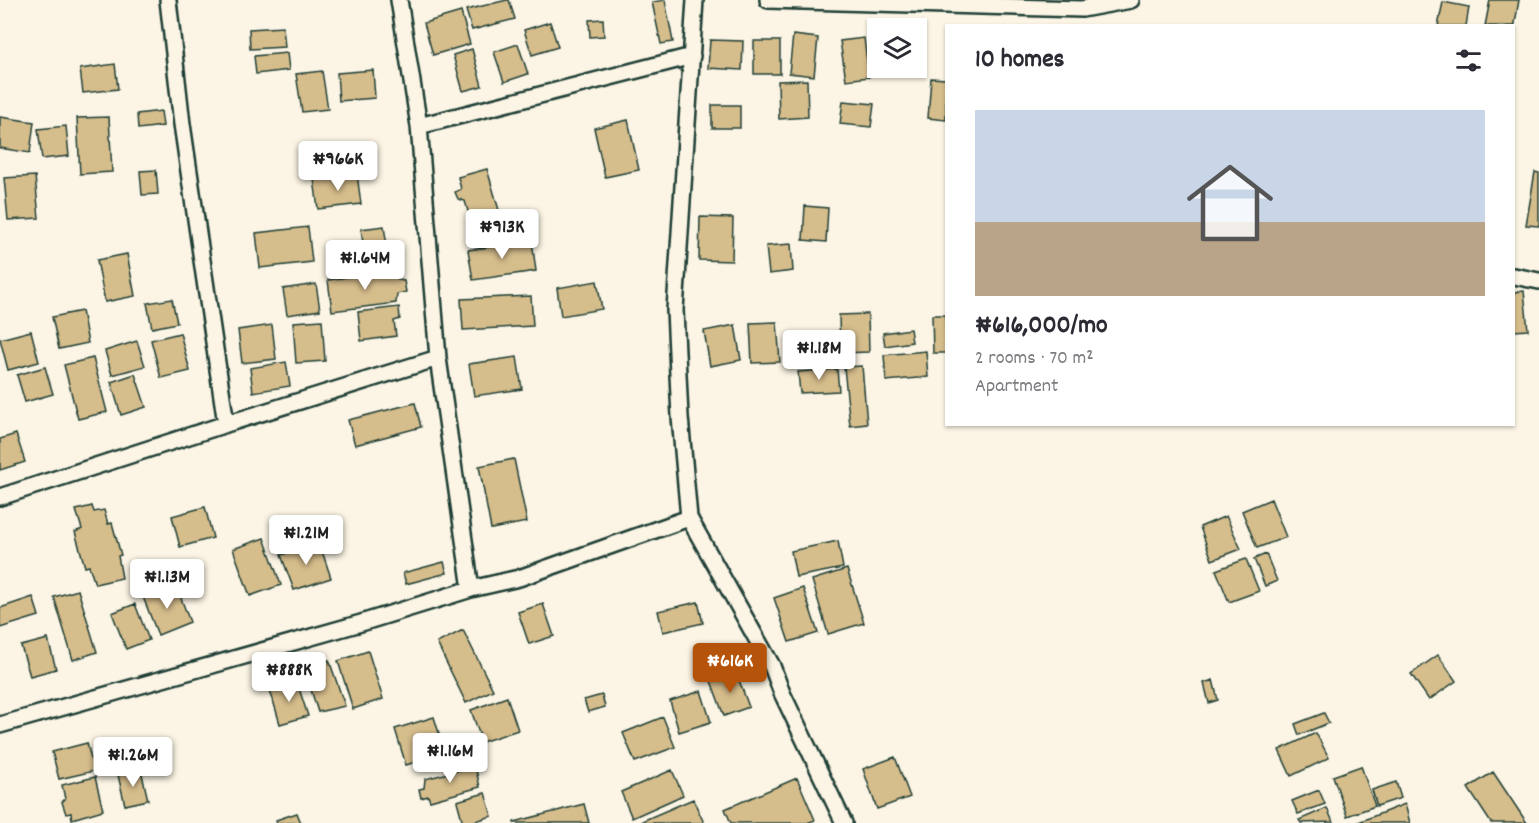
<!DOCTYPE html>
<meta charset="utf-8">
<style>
:root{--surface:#fff;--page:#f2f2f3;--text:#2b2b33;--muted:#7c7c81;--accent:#b45309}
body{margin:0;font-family:Dekko,sans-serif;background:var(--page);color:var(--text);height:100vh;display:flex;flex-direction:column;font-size:22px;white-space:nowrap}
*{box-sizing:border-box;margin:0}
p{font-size:20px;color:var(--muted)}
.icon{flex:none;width:33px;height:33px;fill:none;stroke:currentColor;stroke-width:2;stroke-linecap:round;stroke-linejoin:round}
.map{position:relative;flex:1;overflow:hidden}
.sheet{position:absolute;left:945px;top:24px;width:570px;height:402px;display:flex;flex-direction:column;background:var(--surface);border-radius:0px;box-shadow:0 2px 4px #0004}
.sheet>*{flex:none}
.tools{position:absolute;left:867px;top:18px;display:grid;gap:12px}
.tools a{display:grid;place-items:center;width:60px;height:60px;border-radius:0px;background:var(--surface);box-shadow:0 2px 4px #0004;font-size:30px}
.price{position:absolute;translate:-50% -51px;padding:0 14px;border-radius:6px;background:#fff;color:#222;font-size:20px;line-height:39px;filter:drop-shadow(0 2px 3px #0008)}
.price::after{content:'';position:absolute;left:50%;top:36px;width:18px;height:14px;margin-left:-9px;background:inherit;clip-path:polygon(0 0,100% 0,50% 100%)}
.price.on{background:var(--accent);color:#fff}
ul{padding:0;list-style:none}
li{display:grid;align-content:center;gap:12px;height:318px;padding:0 30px}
li span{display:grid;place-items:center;height:186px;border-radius:0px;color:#555}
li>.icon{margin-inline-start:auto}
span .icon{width:108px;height:108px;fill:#fffc;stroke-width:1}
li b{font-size:26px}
h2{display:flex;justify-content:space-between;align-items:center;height:72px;padding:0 30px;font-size:26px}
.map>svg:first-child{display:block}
</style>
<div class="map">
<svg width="1539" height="823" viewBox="0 0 1539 823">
<rect width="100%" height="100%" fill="#fcf5e5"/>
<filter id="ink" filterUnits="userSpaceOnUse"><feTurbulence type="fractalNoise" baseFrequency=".0167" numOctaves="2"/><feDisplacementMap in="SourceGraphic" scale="12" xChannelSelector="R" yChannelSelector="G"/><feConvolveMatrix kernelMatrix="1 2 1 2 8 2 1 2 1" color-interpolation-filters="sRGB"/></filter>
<g filter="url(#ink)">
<path fill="#d6bd8c" stroke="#1f3d34" stroke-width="1.5" d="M 507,0 L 509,0 L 515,19 L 472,30 L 466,10 Z
M 665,0 L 673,42 L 661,44 L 652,2 Z
M 1490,0 L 1519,0 L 1514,29 L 1514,26 L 1485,26 Z
M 1443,2 L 1469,7 L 1466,26 L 1438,26 Z
M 461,12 L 470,44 L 433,55 L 424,23 Z
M 603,19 L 604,36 L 590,37 L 589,20 Z
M 550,22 L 558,47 L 532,55 L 524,30 Z
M 283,27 L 285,47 L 250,49 L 249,29 Z
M 793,35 L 818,38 L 814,76 L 789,73 Z
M 864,38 L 869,77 L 846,80 L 840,41 Z
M 710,40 L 743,41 L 742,70 L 708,68 Z
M 754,41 L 780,41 L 780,74 L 754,74 Z
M 518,44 L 528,74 L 504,82 L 494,52 Z
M 472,49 L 482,86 L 463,91 L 453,55 Z
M 287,53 L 289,70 L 256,74 L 254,56 Z
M 115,64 L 118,89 L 83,93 L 80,69 Z
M 373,70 L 375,98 L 339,101 L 337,73 Z
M 322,71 L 328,109 L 302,112 L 296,74 Z
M 931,78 L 946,79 L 946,120 L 928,118 Z
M 807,80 L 808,117 L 779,119 L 778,81 Z
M 843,101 L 874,104 L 871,127 L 840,124 Z
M 712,105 L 740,105 L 740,128 L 712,128 Z
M 161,111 L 163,126 L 138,129 L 137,114 Z
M 0,117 L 34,122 L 30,153 L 0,148 Z
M 109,117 L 112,172 L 80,174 L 77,118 Z
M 628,120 L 639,170 L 605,177 L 594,128 Z
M 66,126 L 69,156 L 42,159 L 38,129 Z
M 487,169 L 501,217 L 472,225 L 465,201 L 458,199 L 455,192 L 461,189 L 458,177 Z
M 156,170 L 158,194 L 142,195 L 140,171 Z
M 1535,172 L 1539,173 L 1539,226 L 1526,225 Z
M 357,174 L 361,204 L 318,209 L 314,179 Z
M 35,176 L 39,218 L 8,220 L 4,178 Z
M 805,206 L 828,208 L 826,242 L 803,240 Z
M 700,217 L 733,218 L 732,261 L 699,260 Z
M 384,226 L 388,254 L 365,257 L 361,229 Z
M 308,227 L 312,262 L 260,268 L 256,233 Z
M 532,241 L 536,271 L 473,280 L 468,250 Z
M 791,244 L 793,271 L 769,274 L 766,246 Z
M 127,254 L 135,296 L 105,302 L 97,260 Z
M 393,270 L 398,280 L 404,281 L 406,292 L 397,294 L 396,303 L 332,311 L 328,280 Z
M 597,281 L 602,309 L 561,316 L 557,288 Z
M 316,284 L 320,310 L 287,315 L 283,289 Z
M 1524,291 L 1528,330 L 1514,331 L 1514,292 Z
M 531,296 L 533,326 L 463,330 L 461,299 Z
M 172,299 L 177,323 L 152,328 L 147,303 Z
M 399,307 L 400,319 L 394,321 L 396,336 L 361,341 L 358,312 Z
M 82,311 L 88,343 L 59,349 L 52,317 Z
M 868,314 L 869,352 L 840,353 L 839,315 Z
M 932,315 L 946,315 L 946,353 L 933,353 Z
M 322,320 L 325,361 L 296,363 L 293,322 Z
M 777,322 L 780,362 L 752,363 L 750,323 Z
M 272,325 L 276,359 L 242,363 L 238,330 Z
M 735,325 L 741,360 L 710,366 L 704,331 Z
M 910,329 L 912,342 L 885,346 L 883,333 Z
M 31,331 L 39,362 L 8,370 L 0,339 Z
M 180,333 L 190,371 L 161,378 L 151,340 Z
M 137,341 L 145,366 L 112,375 L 105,351 Z
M 926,351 L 928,377 L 886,381 L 884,355 Z
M 517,357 L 522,389 L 474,396 L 469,364 Z
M 93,358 L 107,412 L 78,419 L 64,365 Z
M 286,362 L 290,386 L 253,392 L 250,368 Z
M 862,366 L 867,424 L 850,426 L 844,367 Z
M 45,367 L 53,394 L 25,402 L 17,375 Z
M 837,369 L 839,391 L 800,393 L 798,372 Z
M 135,374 L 146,407 L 121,415 L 111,382 Z
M 415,403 L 421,427 L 355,445 L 348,420 Z
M 16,434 L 25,462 L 0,470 L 0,439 Z
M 514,459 L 527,522 L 491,529 L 479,466 Z
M 1271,499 L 1286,537 L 1257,548 L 1242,511 Z
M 92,506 L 94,512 L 104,510 L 108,524 L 112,523 L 121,555 L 118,556 L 122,578 L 95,584 L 89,566 L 85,567 L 75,532 L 82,529 L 76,510 Z
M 205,507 L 213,538 L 180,547 L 172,516 Z
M 1226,516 L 1241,549 L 1212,560 L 1200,527 Z
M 264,538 L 281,585 L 250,596 L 233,549 Z
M 838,541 L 843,568 L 796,577 L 791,551 Z
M 319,542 L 331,578 L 294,590 L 281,555 Z
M 1266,554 L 1277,581 L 1265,586 L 1254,559 Z
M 1246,559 L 1259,591 L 1229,602 L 1216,570 Z
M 167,562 L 170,573 L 143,582 L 139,571 Z
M 444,562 L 447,573 L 406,584 L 403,573 Z
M 847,569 L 864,623 L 828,634 L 812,580 Z
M 176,585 L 190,622 L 158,635 L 143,597 Z
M 803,588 L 818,633 L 789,642 L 774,598 Z
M 78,590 L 97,652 L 73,660 L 54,597 Z
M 33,597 L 39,616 L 0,628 L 0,608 Z
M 698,602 L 703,623 L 663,632 L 658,611 Z
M 135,604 L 149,640 L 126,649 L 112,613 Z
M 543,604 L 554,636 L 529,644 L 518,612 Z
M 463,630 L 493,690 L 466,703 L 437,643 Z
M 48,639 L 56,669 L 30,676 L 21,646 Z
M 368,651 L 383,699 L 353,709 L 338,661 Z
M 1438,655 L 1456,681 L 1429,700 L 1411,674 Z
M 329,660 L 345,706 L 318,712 L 307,677 L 319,672 L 319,664 Z
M 736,672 L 749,707 L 724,716 L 711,681 Z
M 1213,680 L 1218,700 L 1209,703 L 1204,683 Z
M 297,682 L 308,716 L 280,724 L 270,690 Z
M 701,691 L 711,722 L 679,732 L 670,701 Z
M 602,695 L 605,707 L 588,712 L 584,700 Z
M 507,697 L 518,730 L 482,742 L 471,710 Z
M 1324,713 L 1329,723 L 1299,735 L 1295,724 Z
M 434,717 L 445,753 L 406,765 L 395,729 Z
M 663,717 L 675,747 L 635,762 L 623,733 Z
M 1316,733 L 1329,758 L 1291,776 L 1279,750 Z
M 87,743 L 94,771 L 59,779 L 52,752 Z
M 895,757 L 910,797 L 877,809 L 863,769 Z
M 475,766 L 480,787 L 430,801 L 428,796 L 421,798 L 419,789 L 424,788 L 425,779 Z
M 1361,766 L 1375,806 L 1347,816 L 1333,776 Z
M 141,770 L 148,800 L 125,805 L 118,775 Z
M 672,770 L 683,795 L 632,818 L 621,792 Z
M 1493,772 L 1527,823 L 1491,823 L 1468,788 Z
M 95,777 L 103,810 L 72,819 L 71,813 L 66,814 L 62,802 L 65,799 L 62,785 Z
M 797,778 L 815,820 L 807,823 L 731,823 L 725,809 Z
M 1396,782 L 1401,798 L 1377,806 L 1372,790 Z
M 1319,790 L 1325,804 L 1298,814 L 1292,801 Z
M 485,793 L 492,816 L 469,823 L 463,823 L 457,801 Z
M 693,799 L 704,823 L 642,823 L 642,821 Z
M 584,804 L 589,823 L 514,823 L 514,822 Z
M 1405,804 L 1410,823 L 1356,823 Z
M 1327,808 L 1333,822 L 1301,823 L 1299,820 Z
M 297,813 L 301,823 L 277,823 L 276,820 Z"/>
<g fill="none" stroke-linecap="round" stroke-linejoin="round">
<defs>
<path id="street" d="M 168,0 L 182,124 L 226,424
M 399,0 L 419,126 L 438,358 L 471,589
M 695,0 L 675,310 L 680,417 L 689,518 L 772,666 L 782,693 L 844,823
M 768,0 L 1082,9 L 1131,0
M 419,126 L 692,56
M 1514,276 L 1539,281
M 0,497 L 226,424 L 438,358
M 0,725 L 361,623 L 471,589 L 519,578 L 689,518"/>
</defs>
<use href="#street" stroke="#1f3d34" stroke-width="20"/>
<use href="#street" stroke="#fcf5e5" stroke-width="15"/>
</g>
</g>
</svg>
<div class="tools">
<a><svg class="icon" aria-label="layers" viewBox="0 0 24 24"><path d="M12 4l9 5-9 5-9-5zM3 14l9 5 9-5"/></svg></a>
</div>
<b class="price" style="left:338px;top:192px">₦966K</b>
<b class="price" style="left:502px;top:260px">₦913K</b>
<b class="price" style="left:365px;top:291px">₦1.64M</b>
<b class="price" style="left:819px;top:381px">₦1.18M</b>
<b class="price" style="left:306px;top:566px">₦1.21M</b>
<b class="price" style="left:167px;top:610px">₦1.13M</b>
<b class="price on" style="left:730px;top:694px">₦616K</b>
<b class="price" style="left:289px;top:703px">₦888K</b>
<b class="price" style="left:450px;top:784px">₦1.16M</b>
<b class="price" style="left:133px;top:788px">₦1.26M</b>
<section class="sheet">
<h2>10 homes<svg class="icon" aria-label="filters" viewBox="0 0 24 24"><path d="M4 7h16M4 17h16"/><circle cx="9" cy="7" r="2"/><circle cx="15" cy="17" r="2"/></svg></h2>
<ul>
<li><span style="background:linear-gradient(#c9d6e8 60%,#b9a48a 0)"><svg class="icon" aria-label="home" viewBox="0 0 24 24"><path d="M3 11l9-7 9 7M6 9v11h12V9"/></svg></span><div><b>₦616,000/mo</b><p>2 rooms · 70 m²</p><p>Apartment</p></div></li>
</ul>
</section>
</div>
